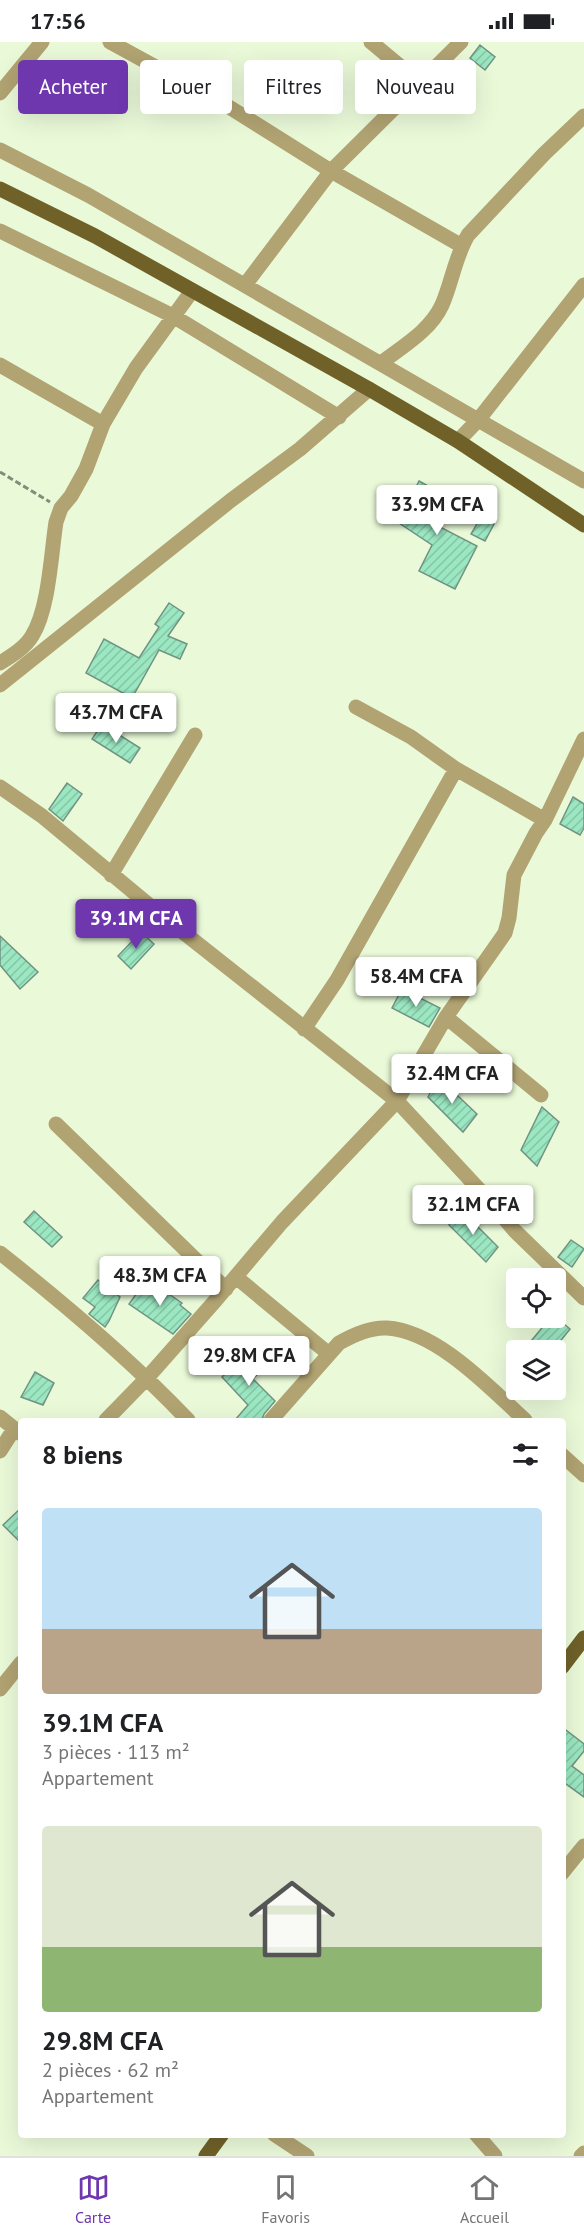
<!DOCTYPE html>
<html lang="fr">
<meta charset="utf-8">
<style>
:root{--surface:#fff;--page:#f6f6f6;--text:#202124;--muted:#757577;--line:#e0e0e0;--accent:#6e37ae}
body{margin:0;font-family:"PT Sans",sans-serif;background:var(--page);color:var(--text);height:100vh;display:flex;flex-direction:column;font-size:22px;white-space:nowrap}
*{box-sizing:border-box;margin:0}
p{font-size:20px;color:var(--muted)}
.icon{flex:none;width:33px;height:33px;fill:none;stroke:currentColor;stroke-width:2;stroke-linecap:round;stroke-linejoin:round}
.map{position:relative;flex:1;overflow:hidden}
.side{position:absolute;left:18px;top:1376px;width:548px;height:720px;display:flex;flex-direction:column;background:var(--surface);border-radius:6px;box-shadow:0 6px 24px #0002}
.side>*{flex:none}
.guide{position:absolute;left:18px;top:18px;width:549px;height:54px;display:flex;gap:12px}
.fabs{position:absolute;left:506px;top:1226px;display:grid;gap:12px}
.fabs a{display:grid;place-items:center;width:60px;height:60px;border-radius:6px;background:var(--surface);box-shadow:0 6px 24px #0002;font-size:30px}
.price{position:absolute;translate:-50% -51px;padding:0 14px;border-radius:6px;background:#fff;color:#222;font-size:20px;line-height:39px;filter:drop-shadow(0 2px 3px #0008)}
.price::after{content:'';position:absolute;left:50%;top:36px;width:18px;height:14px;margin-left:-9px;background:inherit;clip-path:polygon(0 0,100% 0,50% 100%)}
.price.current{background:var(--accent);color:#fff}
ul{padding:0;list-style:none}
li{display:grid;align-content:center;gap:12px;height:318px;padding:0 24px}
li span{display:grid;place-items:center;height:186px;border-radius:6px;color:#555}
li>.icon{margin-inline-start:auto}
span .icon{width:108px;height:108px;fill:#fffc;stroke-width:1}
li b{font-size:26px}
h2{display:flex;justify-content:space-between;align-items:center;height:72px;padding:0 24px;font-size:26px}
.pill{padding:0 21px;border-radius:6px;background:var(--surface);box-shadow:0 6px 24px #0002;font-size:21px;line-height:54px}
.pill.current{background:var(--accent);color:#fff}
.status{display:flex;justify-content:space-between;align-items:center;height:42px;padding:0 30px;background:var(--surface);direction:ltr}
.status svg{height:16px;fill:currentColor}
.menu{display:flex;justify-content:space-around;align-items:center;height:84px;border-top:2px solid var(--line);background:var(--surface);font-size:16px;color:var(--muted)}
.menu a{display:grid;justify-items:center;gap:3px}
.menu .current{color:var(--accent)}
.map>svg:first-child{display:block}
</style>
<div class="status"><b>17:56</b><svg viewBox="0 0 49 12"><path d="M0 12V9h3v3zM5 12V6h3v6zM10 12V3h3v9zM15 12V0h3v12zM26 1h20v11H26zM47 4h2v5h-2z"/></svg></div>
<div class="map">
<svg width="584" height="2114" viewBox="0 0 584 2114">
<defs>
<pattern id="building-hatch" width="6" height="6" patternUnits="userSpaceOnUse" patternTransform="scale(1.5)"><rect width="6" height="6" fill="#9be7c2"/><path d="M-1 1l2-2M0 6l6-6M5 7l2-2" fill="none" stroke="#85c6a6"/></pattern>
</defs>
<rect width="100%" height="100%" fill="#eafad9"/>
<path fill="url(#building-hatch)" stroke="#709382" stroke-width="1.5" d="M 480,3 L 495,15 L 485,28 L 470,16 Z
M 419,439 L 453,458 L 438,484 L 477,504 L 455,547 L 419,529 L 432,503 L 399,481 Z
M 481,475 L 494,482 L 485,499 L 471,492 Z
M 169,561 L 184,571 L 168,594 L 187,602 L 180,617 L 159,608 L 132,656 L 86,631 L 104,597 L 139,616 L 159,585 L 155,582 Z
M 102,682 L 140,706 L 130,721 L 92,697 Z
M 67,741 L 82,752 L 63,779 L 49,767 Z
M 573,755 L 584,762 L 584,786 L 580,793 L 560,782 Z
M 141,890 L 154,902 L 131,927 L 118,914 Z
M 0,894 L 38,930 L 20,947 L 0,923 Z
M 402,947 L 440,966 L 429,985 L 392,966 Z
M 438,1035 L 477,1072 L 463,1090 L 428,1055 Z
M 542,1065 L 559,1080 L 537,1124 L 521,1108 Z
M 460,1167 L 498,1205 L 486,1220 L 449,1183 Z
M 34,1169 L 62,1195 L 52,1205 L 24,1180 Z
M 571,1198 L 584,1207 L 572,1225 L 558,1215 Z
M 147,1237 L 182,1261 L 180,1263 L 191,1272 L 173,1292 L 129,1262 Z
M 98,1238 L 120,1255 L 109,1279 L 105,1285 L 89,1272 L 95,1265 L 83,1256 Z
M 555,1274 L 570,1287 L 553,1308 L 544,1308 L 532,1298 L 551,1275 Z
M 254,1310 L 267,1321 L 253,1337 L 275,1359 L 264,1372 L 262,1378 L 235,1378 L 248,1363 L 222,1335 L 244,1313 L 248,1317 Z
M 35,1330 L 54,1341 L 43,1363 L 21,1355 Z
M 21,1466 L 21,1501 L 3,1483 Z
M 562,1685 L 584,1702 L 584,1709 L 572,1724 L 584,1733 L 584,1755 L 562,1739 Z"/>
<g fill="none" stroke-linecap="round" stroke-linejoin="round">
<path stroke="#838d77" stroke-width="3" stroke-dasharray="6 3" stroke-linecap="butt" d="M 0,430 L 50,460"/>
<path stroke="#b1a372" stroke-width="15" d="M 110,0 L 229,65 L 331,129 L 462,204
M 371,0 L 419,40
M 0,51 L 42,0
M 0,108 L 88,153 L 584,439
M 0,189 L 173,274 L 339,375
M 245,243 L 331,129 L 461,0
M 381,321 C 403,304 430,289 442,263 C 452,240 455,215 468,193 L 544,112 L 584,74
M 0,323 L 103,382
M 458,399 L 479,377 L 584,243
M 0,621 C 11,614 25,606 32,594 C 49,567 51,512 56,480 L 61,466 L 71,454 L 86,427 L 103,382 L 136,326 L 192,249
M 0,643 L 230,459 L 300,407 L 369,347
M 356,665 L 411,695 L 456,727 L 545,778
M 0,745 L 42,774 L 155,868 L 397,1059 L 487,1156 L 514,1188 L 584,1256
M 111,833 L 195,693
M 446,975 L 541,1053
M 304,987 L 337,938 L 456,727
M 56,1082 L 226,1247
M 0,1211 C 66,1263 130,1317 188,1378
M 236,1235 L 329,1312
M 0,1375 L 21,1392
M 106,1378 L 147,1336 L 215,1259 L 282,1180 L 397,1059 L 446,975 L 505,891 L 509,876 L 514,833 L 536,791 L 545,778 L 584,697
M 271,1378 L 339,1301 C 353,1293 371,1285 387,1286 C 437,1289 490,1346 525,1378
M 0,1409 L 14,1387
M 562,1413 L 584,1433
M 0,1647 L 21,1621
M 562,1831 L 584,1804
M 274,2092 L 307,2114
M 476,2092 L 495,2114
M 581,2114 L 584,2111"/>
<path stroke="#706129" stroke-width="15" d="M 0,147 L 95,194 L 369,347 L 458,399 L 584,483
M 562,1625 L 584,1596
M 206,2114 L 222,2092"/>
</g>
</svg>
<div class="fabs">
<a><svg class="icon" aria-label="locate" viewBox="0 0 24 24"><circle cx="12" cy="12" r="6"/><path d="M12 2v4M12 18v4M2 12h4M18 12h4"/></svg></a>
<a><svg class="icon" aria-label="layers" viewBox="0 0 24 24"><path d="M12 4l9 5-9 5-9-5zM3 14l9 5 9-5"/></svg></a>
</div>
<b class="price" style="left:437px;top:494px">33.9M CFA</b>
<b class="price" style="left:116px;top:702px">43.7M CFA</b>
<b class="price current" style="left:136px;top:908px">39.1M CFA</b>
<b class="price" style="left:416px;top:966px">58.4M CFA</b>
<b class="price" style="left:452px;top:1063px">32.4M CFA</b>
<b class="price" style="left:473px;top:1194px">32.1M CFA</b>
<b class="price" style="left:160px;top:1265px">48.3M CFA</b>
<b class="price" style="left:249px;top:1345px">29.8M CFA</b>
<div class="guide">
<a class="pill current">Acheter</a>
<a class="pill">Louer</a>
<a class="pill">Filtres</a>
<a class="pill">Nouveau</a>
</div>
<section class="side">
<h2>8 biens<svg class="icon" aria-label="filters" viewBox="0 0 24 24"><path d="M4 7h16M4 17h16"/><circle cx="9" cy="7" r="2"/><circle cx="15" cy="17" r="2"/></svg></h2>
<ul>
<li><span style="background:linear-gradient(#bfe0f5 65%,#b9a48a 0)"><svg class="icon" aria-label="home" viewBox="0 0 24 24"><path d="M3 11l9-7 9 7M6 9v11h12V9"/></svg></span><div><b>39.1M CFA</b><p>3 pièces · 113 m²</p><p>Appartement</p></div></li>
<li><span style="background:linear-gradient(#dfe7d0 65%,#8fb573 0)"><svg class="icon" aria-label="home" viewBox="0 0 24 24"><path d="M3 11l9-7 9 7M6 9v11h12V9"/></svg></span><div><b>29.8M CFA</b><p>2 pièces · 62 m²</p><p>Appartement</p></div></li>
</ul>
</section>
</div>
<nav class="menu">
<a class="current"><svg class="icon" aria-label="map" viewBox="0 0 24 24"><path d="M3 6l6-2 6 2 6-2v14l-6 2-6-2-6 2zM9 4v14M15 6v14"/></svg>Carte</a>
<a><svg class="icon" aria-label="saved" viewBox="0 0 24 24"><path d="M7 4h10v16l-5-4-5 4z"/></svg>Favoris</a>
<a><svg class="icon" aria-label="home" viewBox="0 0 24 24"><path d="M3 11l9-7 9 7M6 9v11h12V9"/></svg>Accueil</a>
</nav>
